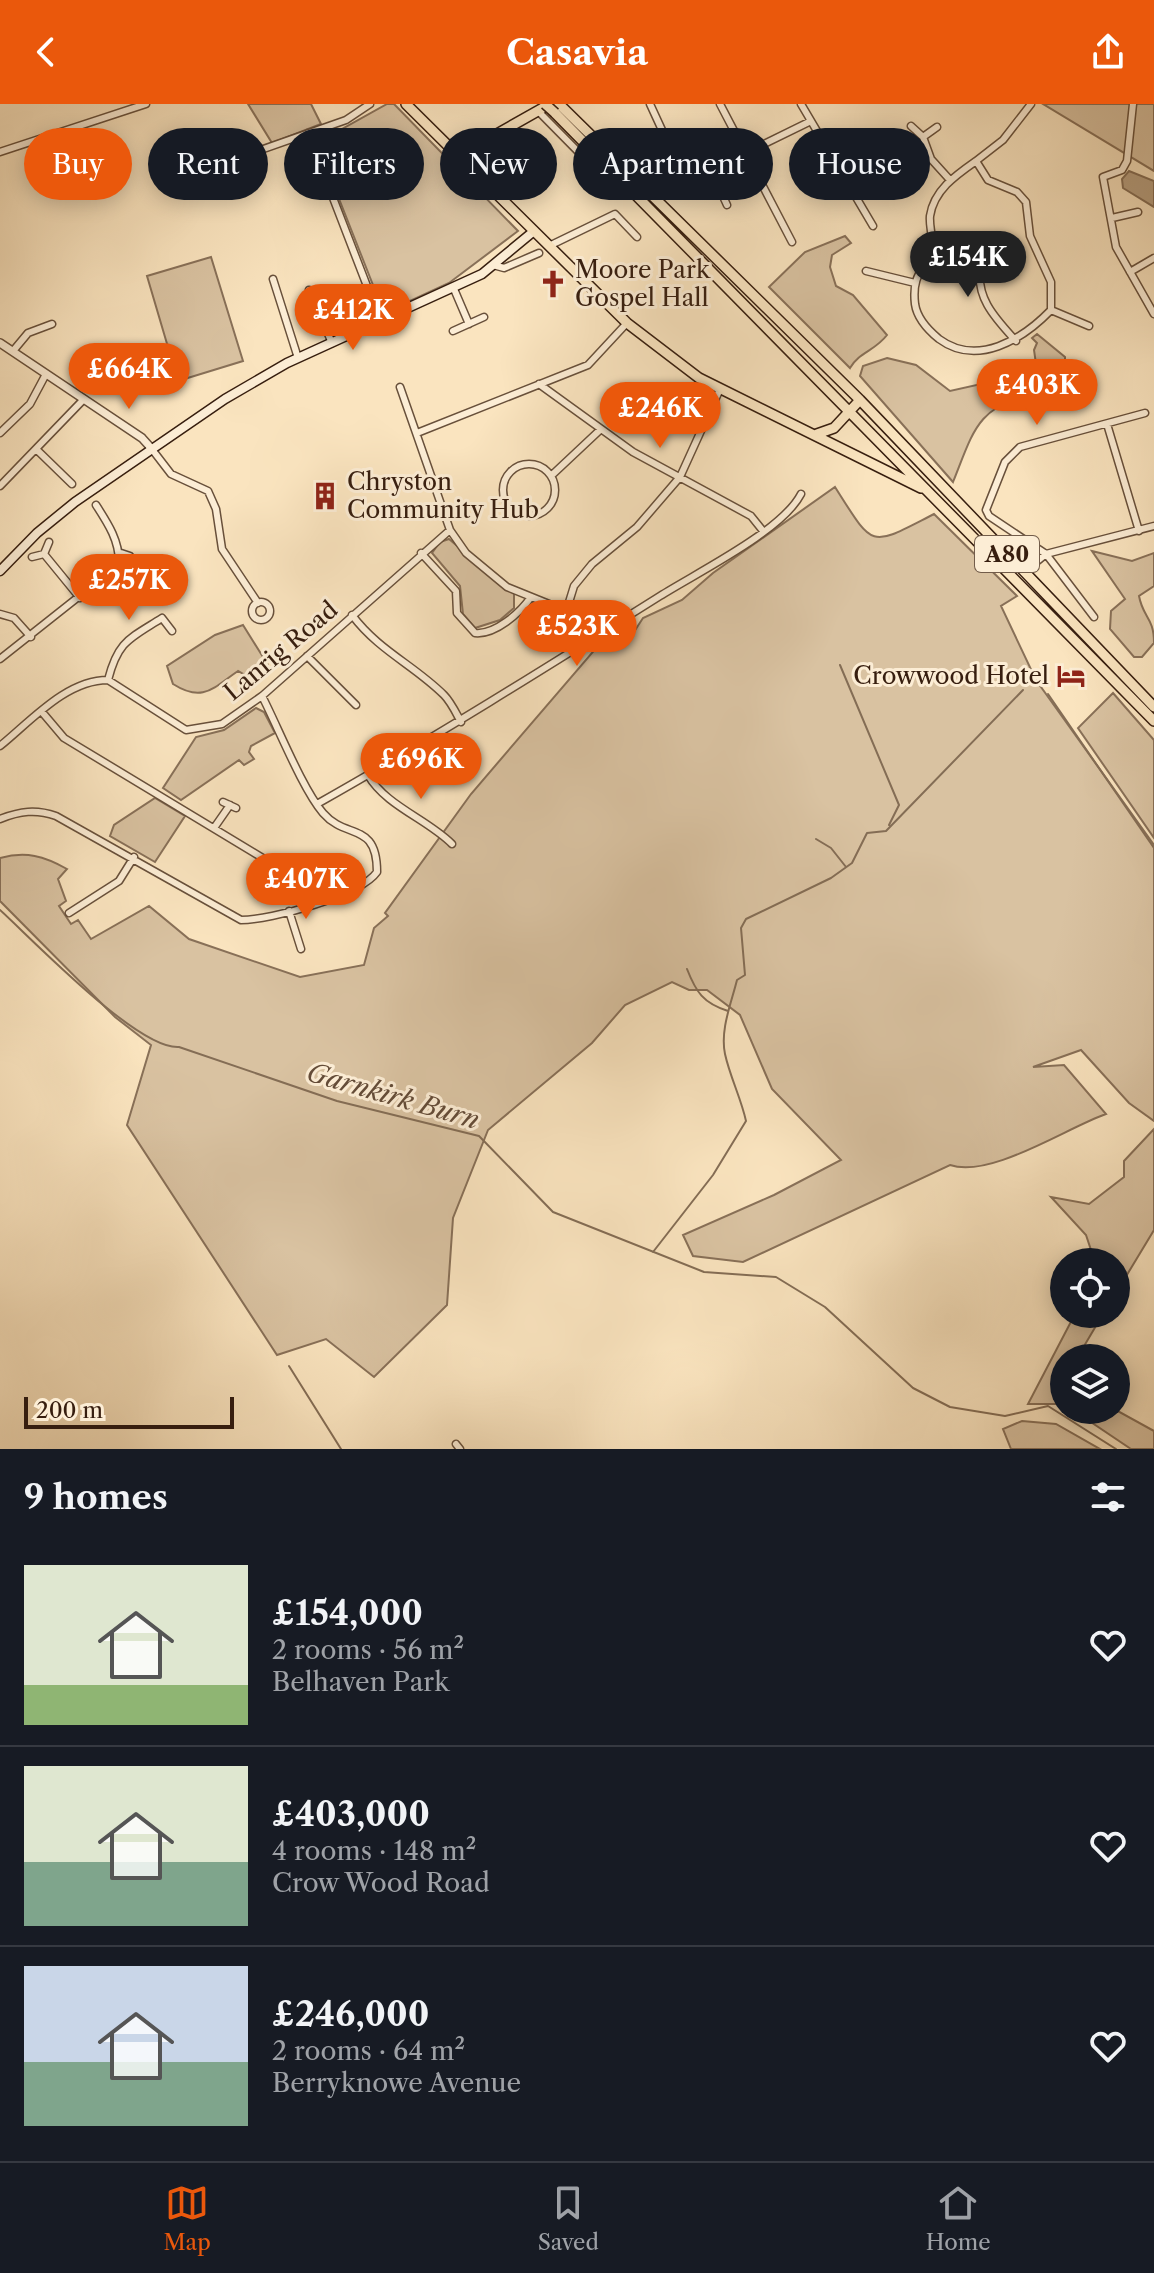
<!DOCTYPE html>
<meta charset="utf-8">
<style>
:root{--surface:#171b24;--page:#242831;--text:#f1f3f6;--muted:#9ea1a6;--line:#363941;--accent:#ea580c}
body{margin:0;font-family:"Libre Caslon Text",serif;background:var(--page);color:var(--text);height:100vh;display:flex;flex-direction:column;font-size:30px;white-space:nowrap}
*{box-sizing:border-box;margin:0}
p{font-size:26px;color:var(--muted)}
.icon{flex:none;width:44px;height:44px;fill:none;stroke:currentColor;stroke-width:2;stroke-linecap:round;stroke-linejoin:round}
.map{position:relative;height:1345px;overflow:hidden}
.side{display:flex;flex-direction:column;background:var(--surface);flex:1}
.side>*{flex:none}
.hud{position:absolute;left:24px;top:24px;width:1106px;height:72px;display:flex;gap:16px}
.fabs{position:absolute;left:1050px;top:1144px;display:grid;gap:16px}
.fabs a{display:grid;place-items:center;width:80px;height:80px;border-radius:50%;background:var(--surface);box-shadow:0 4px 20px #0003;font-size:40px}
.scale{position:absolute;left:24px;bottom:20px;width:210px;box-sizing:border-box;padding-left:8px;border:4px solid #371e0f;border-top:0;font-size:22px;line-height:28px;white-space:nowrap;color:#371e0f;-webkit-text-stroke:6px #fcedd5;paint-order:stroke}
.price{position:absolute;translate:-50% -68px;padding:0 18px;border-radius:28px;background:var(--accent);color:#fff;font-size:26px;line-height:52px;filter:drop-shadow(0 2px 4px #0008)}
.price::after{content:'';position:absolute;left:50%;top:48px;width:24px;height:18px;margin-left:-12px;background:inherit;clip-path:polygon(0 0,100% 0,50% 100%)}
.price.active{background:#222;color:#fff}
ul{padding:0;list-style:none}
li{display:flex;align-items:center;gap:24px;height:200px;padding:0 24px}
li+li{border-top:2px solid var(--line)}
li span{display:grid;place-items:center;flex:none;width:224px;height:160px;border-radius:0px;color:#555}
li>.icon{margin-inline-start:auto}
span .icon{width:96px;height:96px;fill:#fffc;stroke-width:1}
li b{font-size:34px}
h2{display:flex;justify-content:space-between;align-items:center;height:96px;padding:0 24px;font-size:34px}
.chip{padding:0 28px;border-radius:36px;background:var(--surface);box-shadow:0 4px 20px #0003;font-size:28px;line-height:72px}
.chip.active{background:var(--accent);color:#fff}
header{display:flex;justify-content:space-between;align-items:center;height:104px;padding:0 24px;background:var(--accent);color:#fff;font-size:36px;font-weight:700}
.tabs{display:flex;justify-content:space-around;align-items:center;height:112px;border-top:2px solid var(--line);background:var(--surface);font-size:22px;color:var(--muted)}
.tabs a{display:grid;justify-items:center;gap:4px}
.tabs .active{color:var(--accent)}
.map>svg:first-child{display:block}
</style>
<header><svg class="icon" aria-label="back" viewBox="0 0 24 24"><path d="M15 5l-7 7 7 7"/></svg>Casavia<svg class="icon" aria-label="share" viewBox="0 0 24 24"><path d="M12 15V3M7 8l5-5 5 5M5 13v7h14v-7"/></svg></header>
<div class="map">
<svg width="1154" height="1345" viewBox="0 0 1154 1345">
<rect width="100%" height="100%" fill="#fae4bf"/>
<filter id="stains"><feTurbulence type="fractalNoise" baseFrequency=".0025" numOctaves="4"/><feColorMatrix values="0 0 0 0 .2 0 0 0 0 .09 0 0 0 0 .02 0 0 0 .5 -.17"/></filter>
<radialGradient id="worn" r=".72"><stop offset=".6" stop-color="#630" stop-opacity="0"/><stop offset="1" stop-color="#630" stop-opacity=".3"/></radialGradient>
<path fill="#d9c2a1" stroke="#887058" stroke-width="2" d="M 248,0 L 311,0 L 321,20 L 272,39 Z
M 387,0 L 394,0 L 518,127 L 449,179 L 384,209 L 317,39 Z
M 1043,0 L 1154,0 L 1154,67 Z
M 845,132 L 851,139 L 832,151 L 830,163 L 836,182 L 853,191 L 887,231 C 875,247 859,248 850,264 L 769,183 L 805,148 Z
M 211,153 L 243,257 L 178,277 L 147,172 Z
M 1037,230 L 1065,253 L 1065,259 L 1037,267 L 1034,246 L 1037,239 L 1032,234 Z
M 887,254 L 916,261 L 950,287 L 1035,268 L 1040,276 L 1035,286 C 976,306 975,323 953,378 L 860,272 L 863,262 Z
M 835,383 C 875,446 869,443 934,410 L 1017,492 L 1001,502 L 1036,576 L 1154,741 L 1154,1017 L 1129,999 L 1081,946 L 1033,963 L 1064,961 L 1106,1010 C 1066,1024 990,1075 950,1061 L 743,1158 L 693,1152 L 683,1131 L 774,1091 L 841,1056 L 772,985 L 740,911 L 707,886 L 689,886 L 672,878 L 625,901 L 592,939 L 488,1026 L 453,1114 L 447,1201 L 374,1273 L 326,1235 L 277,1251 L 127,1021 L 151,941 L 115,913 L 0,797 L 0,754 C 26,747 44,752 67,765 L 58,775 L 66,797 L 59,802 L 71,820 L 78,816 L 91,835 L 149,802 L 189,835 L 300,873 L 364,861 L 374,824 L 388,812 L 385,809 L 471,690 L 597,543 L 632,531 L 643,514 L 682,496 L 713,469 Z
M 449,435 L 514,490 L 514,504 L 500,516 L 475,524 L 463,510 L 460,482 L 432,449 L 440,438 Z
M 1092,447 L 1132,457 L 1154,449 L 1154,482 L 1139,492 C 1143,514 1154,513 1154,539 L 1142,553 L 1134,553 L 1110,525 L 1111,507 L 1125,495 Z
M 243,521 L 268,561 L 257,578 L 238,567 C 213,584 203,599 173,580 L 167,562 L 215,531 Z
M 1113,589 L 1154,636 L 1154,734 L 1078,624 Z
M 256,604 L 264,608 L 275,629 L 251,642 L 249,648 L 254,655 L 244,661 L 239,656 L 181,696 L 163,684 L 196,633 L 224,626 Z
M 155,694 L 185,712 L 155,758 L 110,732 L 114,721 Z
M 1154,1025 L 1154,1126 L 1116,1189 L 1116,1158 L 1095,1158 L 1086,1131 L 1051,1093 L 1089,1100 L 1124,1073 L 1124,1057 Z
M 1075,1210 L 1103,1210 L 1077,1254 L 1064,1254 L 1064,1300 L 1028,1300 Z
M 1073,1306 L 1116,1306 L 1154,1327 L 1154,1345 L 1131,1345 Z
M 1022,1317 L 1056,1320 L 1100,1345 L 1011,1345 L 1003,1325 Z"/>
<path fill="#b8a183" stroke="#846d55" stroke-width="2" d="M 1129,67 L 1154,77 L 1154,103 L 1123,84 L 1122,75 Z"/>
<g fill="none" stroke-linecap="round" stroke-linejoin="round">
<path stroke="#846d55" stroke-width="2" d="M 840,561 L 899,701 L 889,721
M 1048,590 L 1154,744
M 816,735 L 831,744 L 846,763
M 0,806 C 33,836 138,946 179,943 L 337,997 L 479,1032 L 553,1108 L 704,1168 L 776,1173 L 825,1203 L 913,1284 L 950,1303 L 1005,1312 L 1048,1302 L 1116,1345
M 687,865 C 696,888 703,899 728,907
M 653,1148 L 713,1071 L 746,1017 C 741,994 730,973 725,950 C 720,926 731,900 737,876 L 745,871 L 741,824 L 746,815 L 831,774 L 852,759 L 867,729 L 886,727 L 1023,586
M 289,1262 L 341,1345"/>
<defs>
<path id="minor" d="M 650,0 L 685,76
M 720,0 L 792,138
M 801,0 L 873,122
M 1133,0 L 1127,57 L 1122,66 L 1103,73 L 1116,143 L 1154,210
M 538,7 L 611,81
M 911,22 L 923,33
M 937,23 L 923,33 L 931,55 L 950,76
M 308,29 L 377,208
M 0,48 L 146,0
M 976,57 L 988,76 L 1017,88 L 1026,98 L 1030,132 L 1051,178 L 1051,206 C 1022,236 977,263 939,235 C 928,226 917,214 915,200 C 911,165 929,165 932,143 C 933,132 929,122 930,112 C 934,86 956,71 976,57 Z
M 976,57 L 1003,36 L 1031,0
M 215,62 L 346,16 L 370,0
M 727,101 L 711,66 L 811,17
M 1112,114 L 1138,108
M 549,142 L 615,110 L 637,133
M 969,151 L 981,161
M 993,151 L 981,161 C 974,193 996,215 1016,237
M 493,161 L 504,164 L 539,149
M 866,167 L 915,179
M 1130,168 L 1154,154
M 273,175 L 298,254
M 454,185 L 469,220
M 309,186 L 332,239
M 1051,206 L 1089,222
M 453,227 L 484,213
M 13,247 L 28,229 L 52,220
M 539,280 L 633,348 L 751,412 L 763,427
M 400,283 L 450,426 L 466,449 L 507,483 L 586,515 L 606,529
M 1107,320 L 1139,427
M 0,329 L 30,300 L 46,270
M 417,329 L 588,261 L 627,219
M 151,344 L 171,370 L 208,387 L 216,405 L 222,445 L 258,499
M 36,345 L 72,380
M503 386a26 26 0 1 1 52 0a26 26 0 1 1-52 0Z
M 552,371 L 601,325
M 0,382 L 84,295
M 96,401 C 109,421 119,437 119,458 L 125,461 L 130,452 L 121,449
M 421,449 L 456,487 L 457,509 L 475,529 C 495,531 520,509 531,493
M 44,450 L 49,438
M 32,453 L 44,450 L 80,494
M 1024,468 L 1046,450 L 1154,422
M252 507a9 9 0 1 1 18 0a9 9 0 1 1-18 0Z
M 566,508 L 574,482 L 592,460 L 637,423 L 680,373 L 720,285
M 0,510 L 14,514 L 31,533
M 352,511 C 379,547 414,561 444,591 C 451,598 456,609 461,618
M 1094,513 L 1046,450 L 989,412 L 986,406 L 1005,358 L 1020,343 L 1145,309
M 307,552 L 356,601
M 0,555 L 120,460
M 108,576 C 118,537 129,535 162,514 L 172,527
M 42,608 L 64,634 L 304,779 L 316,798
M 0,642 C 31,617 66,576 108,576 L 186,626 L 222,620 L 262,592 L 450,426
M 368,671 C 386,702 427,715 452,740
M 223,698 L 236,704
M 317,700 C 434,634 547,563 660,492 C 698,468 782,427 801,390
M 0,715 C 20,707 36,705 56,712 L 241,816 C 271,816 360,792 377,768 C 377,717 346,736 323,709 C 302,684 278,623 262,592
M 214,724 L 230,701
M 289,807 L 301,845
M 69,809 L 119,777 L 134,753
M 456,1340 L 460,1345"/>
<path id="tertiary" d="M 0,239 L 142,334 L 151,344"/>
<path id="secondary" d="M 0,467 L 37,429 L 75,398 L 225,295 L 287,259 L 482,170 L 534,127"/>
<path id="primary" d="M 406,0 L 627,219 L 699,274 L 921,384
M 559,0 L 860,296 L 1154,603
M 555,9 L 1154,617
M 458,52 L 550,0
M 817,330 L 834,324 L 860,296"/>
</defs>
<use href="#minor" stroke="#68503b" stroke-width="9"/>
<use href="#tertiary" stroke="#68503b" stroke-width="10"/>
<use href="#secondary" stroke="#371e0f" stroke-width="11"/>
<use href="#primary" stroke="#371e0f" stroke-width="12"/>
<use href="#minor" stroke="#fcedd5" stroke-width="6"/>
<use href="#tertiary" stroke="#fcedd5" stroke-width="7"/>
<use href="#secondary" stroke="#fcedd5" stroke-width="8"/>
<use href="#primary" stroke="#fae4bf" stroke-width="9"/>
<defs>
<path id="primary-bridge" d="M 545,0 L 555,9"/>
</defs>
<use href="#primary-bridge" stroke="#371e0f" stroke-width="12" stroke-linecap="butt"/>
<use href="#primary-bridge" stroke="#fae4bf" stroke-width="9"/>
</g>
<defs>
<symbol id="church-bare" viewBox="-9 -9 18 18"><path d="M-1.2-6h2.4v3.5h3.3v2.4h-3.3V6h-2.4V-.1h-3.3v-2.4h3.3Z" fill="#8f2418" stroke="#fcedd5" stroke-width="2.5" paint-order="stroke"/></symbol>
<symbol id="building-bare" viewBox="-9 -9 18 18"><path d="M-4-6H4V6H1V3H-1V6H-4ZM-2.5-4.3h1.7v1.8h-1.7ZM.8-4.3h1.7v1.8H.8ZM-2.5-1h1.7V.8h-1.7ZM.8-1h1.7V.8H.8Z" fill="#8f2418" stroke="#fcedd5" stroke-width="2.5" paint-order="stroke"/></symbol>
<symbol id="hotel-bare" viewBox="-9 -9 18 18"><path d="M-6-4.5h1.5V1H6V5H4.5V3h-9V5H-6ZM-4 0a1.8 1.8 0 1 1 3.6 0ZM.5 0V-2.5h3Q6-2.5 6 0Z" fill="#8f2418" stroke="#fcedd5" stroke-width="2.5" paint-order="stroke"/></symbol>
</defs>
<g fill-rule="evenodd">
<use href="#church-bare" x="533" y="160" width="40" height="40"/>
<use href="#building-bare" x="305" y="372" width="40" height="40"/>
<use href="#hotel-bare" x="1051" y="552" width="40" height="40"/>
</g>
<g text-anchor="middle" stroke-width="6" stroke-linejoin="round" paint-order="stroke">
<rect fill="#fcedd5" stroke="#725c4a" stroke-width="2" x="975" y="432" width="64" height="36" rx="6"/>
<g font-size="22" font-weight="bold" fill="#371e0f">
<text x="1007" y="458">A80</text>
</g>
<g font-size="24" fill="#371e0f" stroke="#fcedd5" text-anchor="start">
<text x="575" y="174">Moore Park<tspan x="575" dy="28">Gospel Hall</tspan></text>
<text x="347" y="386">Chryston<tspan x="347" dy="28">Community Hub</tspan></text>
<text x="1049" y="580" text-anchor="end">Crowwood Hotel</text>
</g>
<g font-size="24" fill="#371e0f" stroke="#fcedd5">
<text transform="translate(281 547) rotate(-40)" y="8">Lanrig Road</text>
</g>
<g font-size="26" font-style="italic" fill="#644c38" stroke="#fcedd5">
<text transform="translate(393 992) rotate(16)" y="9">Garnkirk Burn</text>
</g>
</g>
<rect width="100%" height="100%" filter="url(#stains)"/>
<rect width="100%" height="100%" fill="url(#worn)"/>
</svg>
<div class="fabs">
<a><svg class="icon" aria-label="locate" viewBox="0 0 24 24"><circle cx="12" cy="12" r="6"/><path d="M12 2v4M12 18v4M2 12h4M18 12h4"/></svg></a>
<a><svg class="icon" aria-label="layers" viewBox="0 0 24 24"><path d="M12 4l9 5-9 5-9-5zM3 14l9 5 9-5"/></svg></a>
</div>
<div class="scale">200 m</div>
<b class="price active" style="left:968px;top:195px">£154K</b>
<b class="price" style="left:353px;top:248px">£412K</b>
<b class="price" style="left:129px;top:307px">£664K</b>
<b class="price" style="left:1037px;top:323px">£403K</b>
<b class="price" style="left:660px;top:346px">£246K</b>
<b class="price" style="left:129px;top:518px">£257K</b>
<b class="price" style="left:577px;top:564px">£523K</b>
<b class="price" style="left:421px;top:697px">£696K</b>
<b class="price" style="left:306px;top:817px">£407K</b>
<div class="hud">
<a class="chip active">Buy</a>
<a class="chip">Rent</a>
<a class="chip">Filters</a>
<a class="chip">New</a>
<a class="chip">Apartment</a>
<a class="chip">House</a>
</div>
</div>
<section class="side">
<h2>9 homes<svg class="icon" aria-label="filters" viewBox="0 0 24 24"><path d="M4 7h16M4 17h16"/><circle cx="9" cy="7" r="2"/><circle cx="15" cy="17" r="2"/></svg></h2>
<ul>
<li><span style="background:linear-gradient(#dfe7d0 75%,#8fb573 0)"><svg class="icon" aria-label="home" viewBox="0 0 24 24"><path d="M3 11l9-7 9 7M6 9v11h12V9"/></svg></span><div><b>£154,000</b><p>2 rooms · 56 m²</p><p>Belhaven Park</p></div><svg class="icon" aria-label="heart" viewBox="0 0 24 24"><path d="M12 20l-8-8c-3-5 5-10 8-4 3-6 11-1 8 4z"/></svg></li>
<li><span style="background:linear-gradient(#dfe7d0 60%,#7fa58c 0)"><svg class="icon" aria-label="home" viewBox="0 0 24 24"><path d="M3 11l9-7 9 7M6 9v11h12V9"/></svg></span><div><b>£403,000</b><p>4 rooms · 148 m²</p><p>Crow Wood Road</p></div><svg class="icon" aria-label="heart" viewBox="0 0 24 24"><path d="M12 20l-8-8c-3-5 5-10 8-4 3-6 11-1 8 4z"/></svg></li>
<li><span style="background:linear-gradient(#c9d6e8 60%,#7fa58c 0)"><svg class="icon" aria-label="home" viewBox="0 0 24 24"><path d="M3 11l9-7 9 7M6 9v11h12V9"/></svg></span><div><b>£246,000</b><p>2 rooms · 64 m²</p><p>Berryknowe Avenue</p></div><svg class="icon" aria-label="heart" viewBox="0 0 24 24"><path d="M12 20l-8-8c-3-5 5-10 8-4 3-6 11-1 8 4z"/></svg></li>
</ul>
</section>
<nav class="tabs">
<a class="active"><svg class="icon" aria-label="map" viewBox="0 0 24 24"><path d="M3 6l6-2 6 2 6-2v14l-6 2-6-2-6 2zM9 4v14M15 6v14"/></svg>Map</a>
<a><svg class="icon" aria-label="saved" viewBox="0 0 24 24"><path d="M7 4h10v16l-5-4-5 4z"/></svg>Saved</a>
<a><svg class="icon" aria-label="home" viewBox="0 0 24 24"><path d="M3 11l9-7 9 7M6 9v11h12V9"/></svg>Home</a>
</nav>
